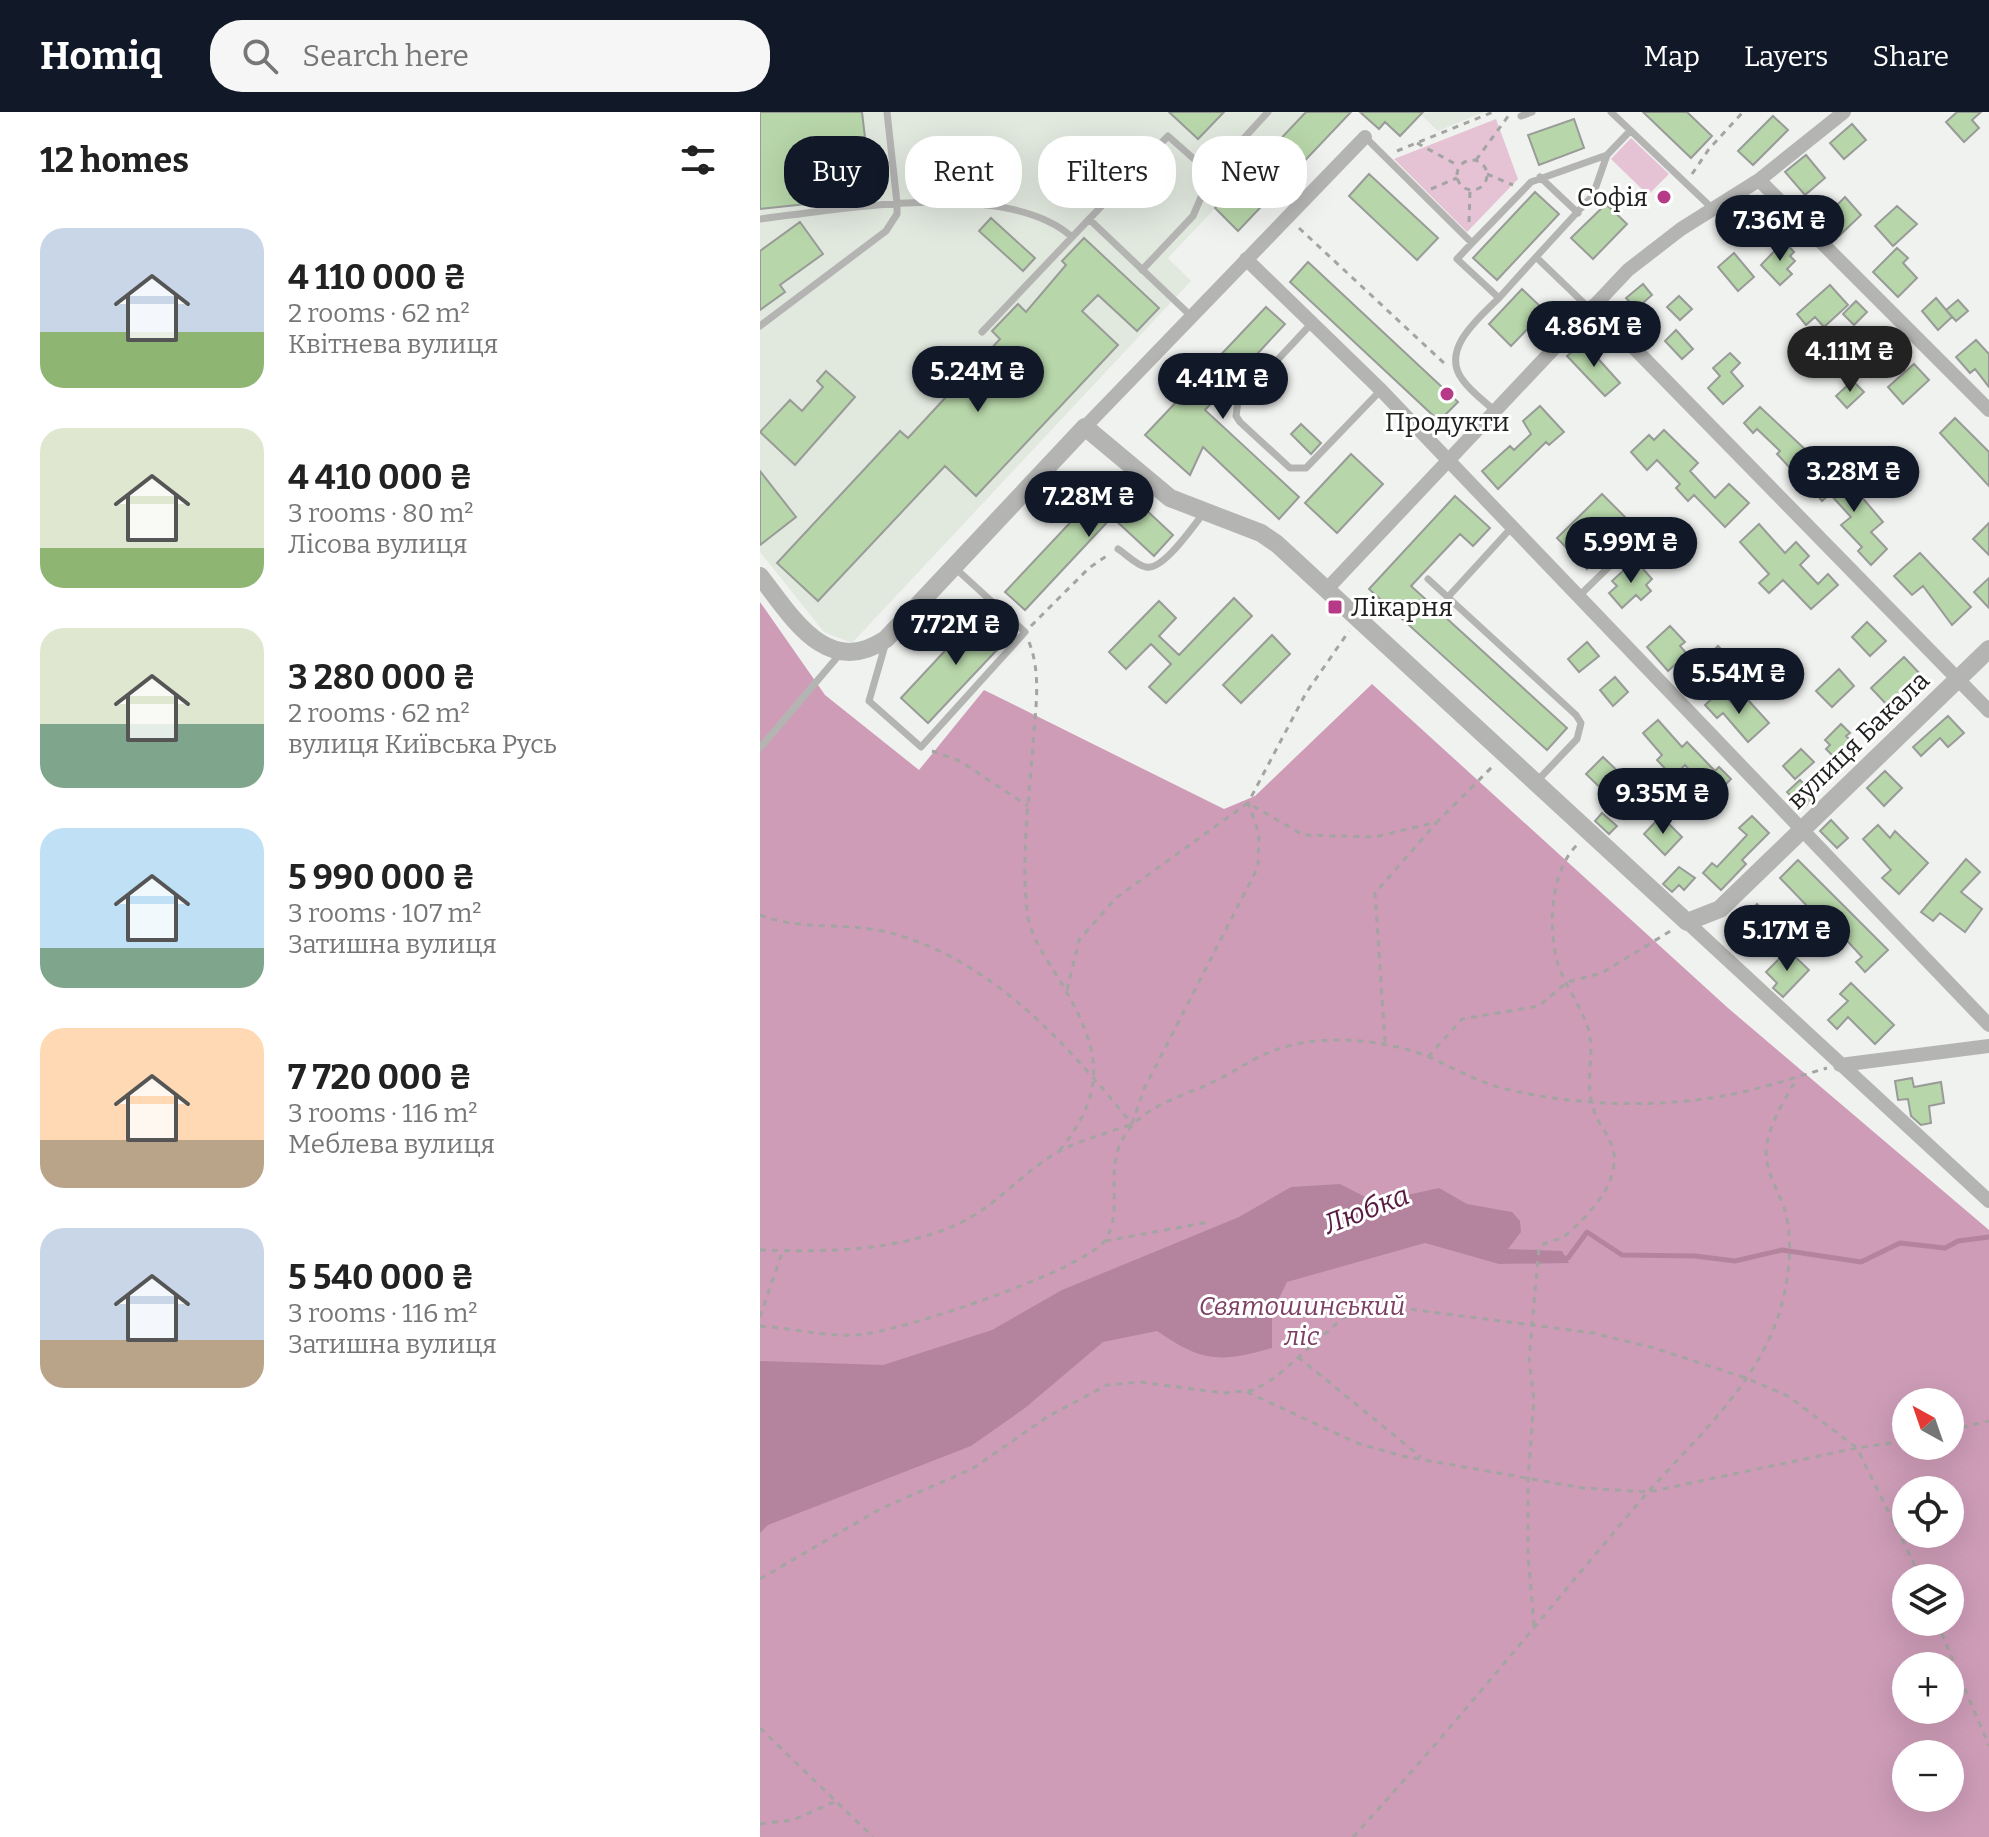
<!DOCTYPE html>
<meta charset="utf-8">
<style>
:root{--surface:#fff;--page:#f6f6f6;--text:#222;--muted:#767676;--accent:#111827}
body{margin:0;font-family:Bitter,serif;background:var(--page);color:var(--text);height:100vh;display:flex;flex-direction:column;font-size:30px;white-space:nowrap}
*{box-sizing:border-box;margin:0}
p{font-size:26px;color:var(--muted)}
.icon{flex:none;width:44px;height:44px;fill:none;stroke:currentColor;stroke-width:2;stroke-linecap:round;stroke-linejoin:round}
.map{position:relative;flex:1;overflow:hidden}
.sheet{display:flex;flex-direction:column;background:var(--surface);width:760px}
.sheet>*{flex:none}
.top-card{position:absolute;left:24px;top:24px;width:760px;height:72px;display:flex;gap:16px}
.needle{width:52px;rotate:320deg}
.controls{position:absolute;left:1132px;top:1276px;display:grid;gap:16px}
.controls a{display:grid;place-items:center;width:72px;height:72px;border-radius:50%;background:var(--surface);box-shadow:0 8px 32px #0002;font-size:40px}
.price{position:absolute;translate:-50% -68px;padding:0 18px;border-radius:28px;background:var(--accent);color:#fff;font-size:26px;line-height:52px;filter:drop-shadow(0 2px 4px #0008)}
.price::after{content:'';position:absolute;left:50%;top:48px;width:24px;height:18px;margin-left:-12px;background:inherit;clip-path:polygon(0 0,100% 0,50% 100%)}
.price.selected{background:#222;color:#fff}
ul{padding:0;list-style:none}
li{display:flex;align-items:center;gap:24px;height:200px;padding:0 40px}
li span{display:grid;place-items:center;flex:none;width:224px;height:160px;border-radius:24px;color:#555}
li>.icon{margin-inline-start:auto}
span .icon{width:96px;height:96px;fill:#fffc;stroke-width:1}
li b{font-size:34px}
h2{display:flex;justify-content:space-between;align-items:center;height:96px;padding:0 40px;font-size:34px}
.chip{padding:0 28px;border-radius:32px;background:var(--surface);box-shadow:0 8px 32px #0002;font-size:28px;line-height:72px}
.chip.selected{background:var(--accent);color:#fff}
header{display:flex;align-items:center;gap:48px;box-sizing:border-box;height:112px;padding:0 40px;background:var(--accent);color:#fff}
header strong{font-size:38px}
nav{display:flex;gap:44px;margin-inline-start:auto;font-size:28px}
.search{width:560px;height:72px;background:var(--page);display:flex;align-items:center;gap:20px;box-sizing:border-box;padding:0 28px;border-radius:32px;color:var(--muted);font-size:30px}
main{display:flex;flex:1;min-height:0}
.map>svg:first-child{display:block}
</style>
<header>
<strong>Homiq</strong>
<div class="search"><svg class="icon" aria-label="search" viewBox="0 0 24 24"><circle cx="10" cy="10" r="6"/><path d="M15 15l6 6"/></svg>Search here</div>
<nav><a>Map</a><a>Layers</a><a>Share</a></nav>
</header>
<main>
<section class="sheet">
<h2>12 homes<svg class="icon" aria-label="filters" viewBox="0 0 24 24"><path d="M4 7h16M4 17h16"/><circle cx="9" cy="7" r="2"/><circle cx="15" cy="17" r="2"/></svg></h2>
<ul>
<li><span style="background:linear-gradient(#c9d6e8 65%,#8fb573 0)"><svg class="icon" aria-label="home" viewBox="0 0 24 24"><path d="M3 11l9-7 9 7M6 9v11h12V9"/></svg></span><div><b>4 110 000 ₴</b><p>2 rooms · 62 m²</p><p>Квітнева вулиця</p></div></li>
<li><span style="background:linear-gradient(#dfe7d0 75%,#8fb573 0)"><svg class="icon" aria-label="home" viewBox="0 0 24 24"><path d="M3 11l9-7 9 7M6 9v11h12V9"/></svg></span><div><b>4 410 000 ₴</b><p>3 rooms · 80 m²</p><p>Лісова вулиця</p></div></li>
<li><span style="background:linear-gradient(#dfe7d0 60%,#7fa58c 0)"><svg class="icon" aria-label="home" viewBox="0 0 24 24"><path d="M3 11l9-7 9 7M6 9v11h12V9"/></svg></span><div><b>3 280 000 ₴</b><p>2 rooms · 62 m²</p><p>вулиця Київська Русь</p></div></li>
<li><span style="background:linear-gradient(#bfe0f5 75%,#7fa58c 0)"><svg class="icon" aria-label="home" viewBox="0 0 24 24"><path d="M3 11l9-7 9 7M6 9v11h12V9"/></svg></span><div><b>5 990 000 ₴</b><p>3 rooms · 107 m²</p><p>Затишна вулиця</p></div></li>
<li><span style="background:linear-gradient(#ffd9b3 70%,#b9a48a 0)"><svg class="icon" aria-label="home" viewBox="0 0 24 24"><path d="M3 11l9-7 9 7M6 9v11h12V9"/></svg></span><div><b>7 720 000 ₴</b><p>3 rooms · 116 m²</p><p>Меблева вулиця</p></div></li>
<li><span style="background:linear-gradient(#c9d6e8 70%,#b9a48a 0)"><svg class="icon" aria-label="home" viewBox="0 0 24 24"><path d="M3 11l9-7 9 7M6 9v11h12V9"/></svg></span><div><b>5 540 000 ₴</b><p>3 rooms · 116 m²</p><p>Затишна вулиця</p></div></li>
</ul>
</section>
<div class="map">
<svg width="1229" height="1725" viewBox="0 0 1229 1725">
<rect width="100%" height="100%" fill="#f0f2ef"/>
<path fill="#e1e8de" d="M 0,0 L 546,0 L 408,146 L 431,169 L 92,531 L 64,520 L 0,440 Z
M 658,0 L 724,0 L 678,19 Z"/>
<path fill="#e6c2d5" d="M 736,7 L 758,67 L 707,120 L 634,47 Z
M 871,26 L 909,62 L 888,83 L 851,47 Z"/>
<path fill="#ce9cb7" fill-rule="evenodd" d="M 0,490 L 65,583 L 159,658 L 224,578 L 464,697 L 495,684 L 612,572 L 968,896 L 1229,1118 L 1229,1725 L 0,1725 ZM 1146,1290 L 1190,1290 L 1190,1334 L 1146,1334 ZM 1146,1378 L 1190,1378 L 1190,1422 L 1146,1422 ZM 1146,1466 L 1190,1466 L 1190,1510 L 1146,1510 ZM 1146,1554 L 1190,1554 L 1190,1598 L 1146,1598 ZM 1146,1642 L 1190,1642 L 1190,1686 L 1146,1686 Z"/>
<path fill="#b4849e" d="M 580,1072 L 615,1090 L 679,1076 L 707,1092 L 752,1100 L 760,1109 L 761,1120 L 748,1137 L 802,1139 L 809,1151 L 739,1152 L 665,1131 L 527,1170 L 512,1201 L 512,1236 C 460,1251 442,1250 397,1219 L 343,1230 L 265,1296 L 211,1334 L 8,1413 L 0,1421 L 0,1249 L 123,1253 L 232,1218 L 302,1178 L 479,1105 L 531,1075 Z"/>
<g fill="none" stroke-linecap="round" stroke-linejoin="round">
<path stroke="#b4849e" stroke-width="5" d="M 799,1146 L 808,1146 L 827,1120 L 862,1143 L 935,1144 L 975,1149 L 1022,1138 L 1101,1150 L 1140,1131 L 1185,1136 L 1198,1129 L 1229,1125"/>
</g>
<path fill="#b7d6a9" stroke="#999b98" stroke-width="2" d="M 0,0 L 102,0 L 112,85 L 0,97 Z
M 409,0 L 464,0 L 438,27 Z
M 546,0 L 591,0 L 478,119 L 455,96 Z
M 600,0 L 663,0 L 640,24 L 625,10 L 619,17 Z
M 883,0 L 927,0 L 952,24 L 931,46 Z
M 1197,0 L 1221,0 L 1212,8 L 1219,16 L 1204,30 L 1186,10 Z
M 1013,4 L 1028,18 L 993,53 L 978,39 Z
M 814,7 L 824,36 L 779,53 L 768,23 Z
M 1092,12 L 1106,28 L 1084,47 L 1070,31 Z
M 1046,43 L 1065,66 L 1045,83 L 1025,60 Z
M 609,62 L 678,126 L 657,148 L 589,84 Z
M 775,80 L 799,102 L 737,168 L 713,146 Z
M 1085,85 L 1101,103 L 1079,124 L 1063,107 Z
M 846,92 L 867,112 L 833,147 L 811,126 Z
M 979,92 L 995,109 L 973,129 L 957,111 Z
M 1137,94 L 1157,112 L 1133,134 L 1115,114 Z
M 231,106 L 275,146 L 263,159 L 219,119 Z
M 40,110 L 63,142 L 20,173 L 25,180 L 0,198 L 0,139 Z
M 324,126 L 399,196 L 377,219 L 338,183 L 322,199 L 358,233 L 216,384 L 185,354 L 58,489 L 17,451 L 140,319 L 148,326 L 198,272 L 189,265 L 200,253 L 209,261 L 240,227 L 232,219 L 258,192 L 266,200 L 306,153 L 302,149 Z
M 1024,129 L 1034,140 L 1030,144 L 1035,149 L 1027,157 L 1032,162 L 1020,173 L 1001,153 Z
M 1137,136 L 1148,146 L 1143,151 L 1157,166 L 1138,185 L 1113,160 Z
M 974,141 L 994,165 L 978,179 L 958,155 Z
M 548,150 L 698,290 L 679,309 L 530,170 Z
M 883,172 L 892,183 L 876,197 L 866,186 Z
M 1070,173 L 1088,193 L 1064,215 L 1055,205 L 1046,213 L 1037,202 Z
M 762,177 L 785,199 L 751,234 L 729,212 Z
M 919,184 L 932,197 L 920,208 L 907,195 Z
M 1176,186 L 1192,205 L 1178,218 L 1162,199 Z
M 1198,188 L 1208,199 L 1196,209 L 1186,198 Z
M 1096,189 L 1107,200 L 1094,213 L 1083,202 Z
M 506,195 L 525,212 L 445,298 L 539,385 L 519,407 L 443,335 L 430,363 L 385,323 Z
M 916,218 L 933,237 L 922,247 L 905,229 Z
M 1216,228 L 1229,242 L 1229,275 L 1215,257 L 1210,261 L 1196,245 Z
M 823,230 L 860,271 L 845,284 L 807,244 Z
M 970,241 L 980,251 L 971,260 L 983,274 L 963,292 L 948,276 L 960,264 L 953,256 Z
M 1154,252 L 1169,268 L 1143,292 L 1128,275 Z
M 66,259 L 95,285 L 35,353 L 0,320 L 30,288 L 42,299 L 63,275 L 57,269 Z
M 1090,271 L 1095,271 L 1104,280 L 1087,296 L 1076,284 Z
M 780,294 L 804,320 L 789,333 L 786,330 L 738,377 L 722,359 L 750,334 L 754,338 L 771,322 L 763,309 Z
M 1000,295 L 1048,340 L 1031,357 L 1017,342 L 1020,339 L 997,317 L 993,321 L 984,311 Z
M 1195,306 L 1229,340 L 1229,374 L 1180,321 Z
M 541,312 L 561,331 L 551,342 L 531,322 Z
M 904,318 L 938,351 L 930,359 L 955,386 L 969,372 L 989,391 L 965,415 L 934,383 L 928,389 L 916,376 L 920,372 L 897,348 L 887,358 L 871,340 L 889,323 L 894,328 Z
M 591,342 L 623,372 L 577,421 L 545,391 Z
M 1077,356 L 1123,410 L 1111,420 L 1127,437 L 1111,453 L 1098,439 L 1102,435 L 1081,413 L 1091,405 L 1070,382 L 1062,389 L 1053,378 Z
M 0,359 L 36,405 L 0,433 Z
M 352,366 L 413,423 L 394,444 L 352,405 L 265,498 L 245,480 Z
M 842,382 L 873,413 L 827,457 L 797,426 Z
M 695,384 L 730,416 L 713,434 L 700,422 L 651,474 L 807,616 L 787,638 L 609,477 Z
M 1229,411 L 1229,443 L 1213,427 Z
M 999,412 L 1025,441 L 1036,430 L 1049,444 L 1040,453 L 1058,472 L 1068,462 L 1078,473 L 1051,497 L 1023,468 L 1009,481 L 999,471 L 1009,462 L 980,430 Z
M 1160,441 L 1211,495 L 1192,513 L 1163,474 L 1152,483 L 1134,464 Z
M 875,448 L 892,467 L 886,473 L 891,479 L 881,488 L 876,483 L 862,496 L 849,481 L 857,474 L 852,469 Z
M 1229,466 L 1229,496 L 1214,480 Z
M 474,486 L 492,504 L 406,591 L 389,575 L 411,552 L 391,532 L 366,557 L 349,540 L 399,489 L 416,506 L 399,524 L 419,543 Z
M 223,498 L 250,524 L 168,611 L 141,586 Z
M 1107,510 L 1126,529 L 1110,544 L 1092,525 Z
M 910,514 L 925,530 L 920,534 L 927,542 L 908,559 L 887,535 Z
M 512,523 L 530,542 L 481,591 L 463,573 Z
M 827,530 L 839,544 L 819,560 L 808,547 Z
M 958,534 L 975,551 L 954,572 L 937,554 Z
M 1144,545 L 1162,564 L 1129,595 L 1111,576 Z
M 1079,557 L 1094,574 L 1072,595 L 1056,579 Z
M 855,565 L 868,580 L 853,594 L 840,578 Z
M 960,579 L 978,597 L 988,588 L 1009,611 L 988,630 L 963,601 L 957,606 L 945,593 Z
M 1188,604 L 1204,621 L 1188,635 L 1180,626 L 1161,644 L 1153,635 Z
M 898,608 L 922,635 L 927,630 L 955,659 L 959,655 L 971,667 L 957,681 L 935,658 L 932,661 L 925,653 L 913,665 L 897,648 L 902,643 L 883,621 Z
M 1081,612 L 1090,621 L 1086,624 L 1099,637 L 1083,654 L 1066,637 L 1070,633 L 1065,628 Z
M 1041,637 L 1054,650 L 1035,667 L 1023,654 Z
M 843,645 L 867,668 L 851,686 L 826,662 Z
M 1125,659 L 1142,676 L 1124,694 L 1107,676 Z
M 1040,668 L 1056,684 L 1043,696 L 1027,680 Z
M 842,701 L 857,714 L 849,722 L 835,709 Z
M 901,704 L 922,725 L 905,743 L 884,722 Z
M 992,704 L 1009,721 L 982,748 L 986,752 L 961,778 L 943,761 L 952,751 L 957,755 L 987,723 L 979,716 Z
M 1071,708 L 1088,726 L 1077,736 L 1060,719 Z
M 1118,713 L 1130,726 L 1135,719 L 1168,751 L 1139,782 L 1122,766 L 1131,758 L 1103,727 Z
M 1206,747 L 1220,760 L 1201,780 L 1222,797 L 1205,820 L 1180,801 L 1173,809 L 1161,800 Z
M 1038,748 L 1128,838 L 1105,860 L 1096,850 L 1102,845 L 1081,822 L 1077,825 L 1020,766 Z
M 919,755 L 935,766 L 924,778 L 919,773 L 912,780 L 903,772 Z
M 997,792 L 1017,812 L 1000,828 L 981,808 Z
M 1028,838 L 1049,858 L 1023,885 L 1013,876 L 1017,871 L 1006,860 Z
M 1091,871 L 1134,913 L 1115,932 L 1088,905 L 1077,917 L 1068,908 L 1088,889 L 1080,882 Z
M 1152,966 L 1154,975 L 1181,970 L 1184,991 L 1169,994 L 1171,1011 L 1161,1013 L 1151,1004 L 1148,987 L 1138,988 L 1135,969 Z"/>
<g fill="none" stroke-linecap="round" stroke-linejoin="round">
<path stroke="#a4a5a3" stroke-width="3" stroke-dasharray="6 6" stroke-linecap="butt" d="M 657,31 L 699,54
M 637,39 L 733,0
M697 63a15 15 0 1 1 30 0a15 15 0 1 1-30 0Z
M 716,48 L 749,3
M 727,62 L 753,73
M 932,62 L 949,37 L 983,0
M 671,77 L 697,66
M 709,110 L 710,78
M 539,116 L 685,252
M 271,514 L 329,456 L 348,443
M 269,530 C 282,563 275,599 273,633 C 269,686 261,744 267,798 C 269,821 282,840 294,859 C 336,927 355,973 298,1040
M 172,639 L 200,649 L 268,694
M 0,803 C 40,819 86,810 127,820 C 232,847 306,931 372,1012
M 307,878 L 319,828 L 356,786 L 488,691 L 543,723 L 615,725 L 677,710 L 732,655
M 625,930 L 615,781 L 677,710
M 668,945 L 702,907 L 779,894 L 807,870 L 842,861 L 912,818
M 372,1012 L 384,977 L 498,755 L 499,722 L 488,691 L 546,581 L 589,519
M 345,1129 L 449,1110
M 0,1138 C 69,1140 140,1140 204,1109 C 239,1091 264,1059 298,1040 C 320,1028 348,1021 372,1012
M 0,1205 L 23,1138
M 0,1214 C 32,1216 65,1225 97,1223 C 136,1221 327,1158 346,1127 C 362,1100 348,1067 358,1038 C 373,993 423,986 459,967 C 482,955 501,941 525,935 C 568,922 628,928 669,945 C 694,956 715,969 742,976 C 813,994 900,997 973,982 C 1004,976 1036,965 1067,956
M 538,1245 L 661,1345
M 487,1280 L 597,1331 L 642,1344 L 823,1376 L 888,1380 L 1097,1336 L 1161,1466
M 1190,1318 L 1229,1309
M 0,1467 L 120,1397 L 212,1357 L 287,1305 L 347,1273 L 380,1270 L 463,1281 L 495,1278 L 517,1264 L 583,1206 L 618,1193 L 833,1221 L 894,1236 L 986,1266 L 1028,1284 L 1097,1336 L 1146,1329
M 1177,1510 L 1229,1634
M 774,1514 L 768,1442 L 768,1367 L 774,1288 L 769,1248 L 779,1135 C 787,1129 797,1129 806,1123 C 820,1112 842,1088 849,1071 C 865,1030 841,1026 832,992 C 826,971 833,947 830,925 C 826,900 806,877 798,852 C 788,817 789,758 819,731
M 0,1616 L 113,1725
M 0,1712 L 33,1708 L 74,1690
M 593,1725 C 691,1618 782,1505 876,1394 C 925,1336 990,1282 1017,1208 C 1028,1176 1033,1140 1027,1107 C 1022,1081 1002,1059 1007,1032 C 1011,1008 1026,986 1037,966"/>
<path stroke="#b4b5b3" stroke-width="7" d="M 851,0 L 953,97
M 761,4 L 772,0
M 605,25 L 712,131 L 771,70 L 847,43 L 870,19
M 780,65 L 818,101
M 0,107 C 80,97 248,67 312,125
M 329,107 L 431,204
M 712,131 L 697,147 L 739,186 C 720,205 680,237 702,267 C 710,279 724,289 735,299
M 382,158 L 433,104 L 451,62 L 508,0
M 739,186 L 776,145
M 830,197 L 776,145 L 833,83 L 847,43
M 552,211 L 478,290 L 476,304 L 480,310 L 530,356 L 546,356 L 621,278
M 0,214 L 126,119 L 137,102 L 137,91 L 127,0
M 222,220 L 408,24 L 451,62
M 358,437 C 366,442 377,454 386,455 C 403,459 433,414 443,402
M 668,467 L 816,603 L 821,611 L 817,627 L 777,669
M 819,484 L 859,445
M 688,485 L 752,415
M 126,530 L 109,589 L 161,635 L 265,520 L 194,455
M 0,636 L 80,542"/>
<path stroke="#b4b5b3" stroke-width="14" d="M 999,68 L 1229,298
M 486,147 L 621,278 L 1229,913
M 833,194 L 1229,599
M 325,315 L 605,25
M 567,477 L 868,158 L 921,117 L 999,68 L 1084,0
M 927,810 L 1229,1089
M 1080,953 L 1229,934"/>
<path stroke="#b4b5b3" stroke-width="18" d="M 0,464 C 32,505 67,567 126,527 L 325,315 L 410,386 L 501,421 L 517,432 L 927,810 L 960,797 L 1229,537"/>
</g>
<g fill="#b73a89" stroke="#fff" stroke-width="3">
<circle cx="904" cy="85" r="8"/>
<circle cx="687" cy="282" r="8"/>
<rect x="567" y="487" width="16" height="16" rx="4"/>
</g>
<g text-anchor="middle" stroke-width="6" stroke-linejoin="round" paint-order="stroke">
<g font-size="26" fill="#20201f" stroke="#fff" text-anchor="end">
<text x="888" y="94">Софія</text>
<text x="687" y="319" text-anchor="middle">Продукти</text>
<text x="591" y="504" text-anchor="start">Лікарня</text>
</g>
<g font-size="26" fill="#20201f" stroke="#fff">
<text transform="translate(1098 628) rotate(-44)" y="9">вулиця Бакала</text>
</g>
<g font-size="26" font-style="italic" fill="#7d3e63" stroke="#fff">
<text x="542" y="1203">Святошинський<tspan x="542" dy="30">ліс</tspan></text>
</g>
<g font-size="28" font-style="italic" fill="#581c42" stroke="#fff">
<text transform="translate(606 1097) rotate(-21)" y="10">Любка</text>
</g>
</g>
</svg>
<div class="controls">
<a><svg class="needle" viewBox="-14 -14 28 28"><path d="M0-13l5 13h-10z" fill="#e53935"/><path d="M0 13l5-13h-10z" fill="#767676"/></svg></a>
<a><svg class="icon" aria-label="locate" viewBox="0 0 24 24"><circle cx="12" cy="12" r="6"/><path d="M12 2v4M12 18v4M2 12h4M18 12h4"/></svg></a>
<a><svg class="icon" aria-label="layers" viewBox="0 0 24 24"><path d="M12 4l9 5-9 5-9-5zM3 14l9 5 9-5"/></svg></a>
<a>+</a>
<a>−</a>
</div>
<b class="price" style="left:1020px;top:151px">7.36M ₴</b>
<b class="price" style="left:834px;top:257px">4.86M ₴</b>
<b class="price selected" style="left:1090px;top:282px">4.11M ₴</b>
<b class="price" style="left:218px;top:302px">5.24M ₴</b>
<b class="price" style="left:463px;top:309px">4.41M ₴</b>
<b class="price" style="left:1094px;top:402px">3.28M ₴</b>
<b class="price" style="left:329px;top:427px">7.28M ₴</b>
<b class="price" style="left:871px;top:473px">5.99M ₴</b>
<b class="price" style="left:196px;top:555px">7.72M ₴</b>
<b class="price" style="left:979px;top:604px">5.54M ₴</b>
<b class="price" style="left:903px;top:724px">9.35M ₴</b>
<b class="price" style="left:1027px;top:861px">5.17M ₴</b>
<div class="top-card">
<a class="chip selected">Buy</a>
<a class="chip">Rent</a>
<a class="chip">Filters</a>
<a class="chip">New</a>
</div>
</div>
</main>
